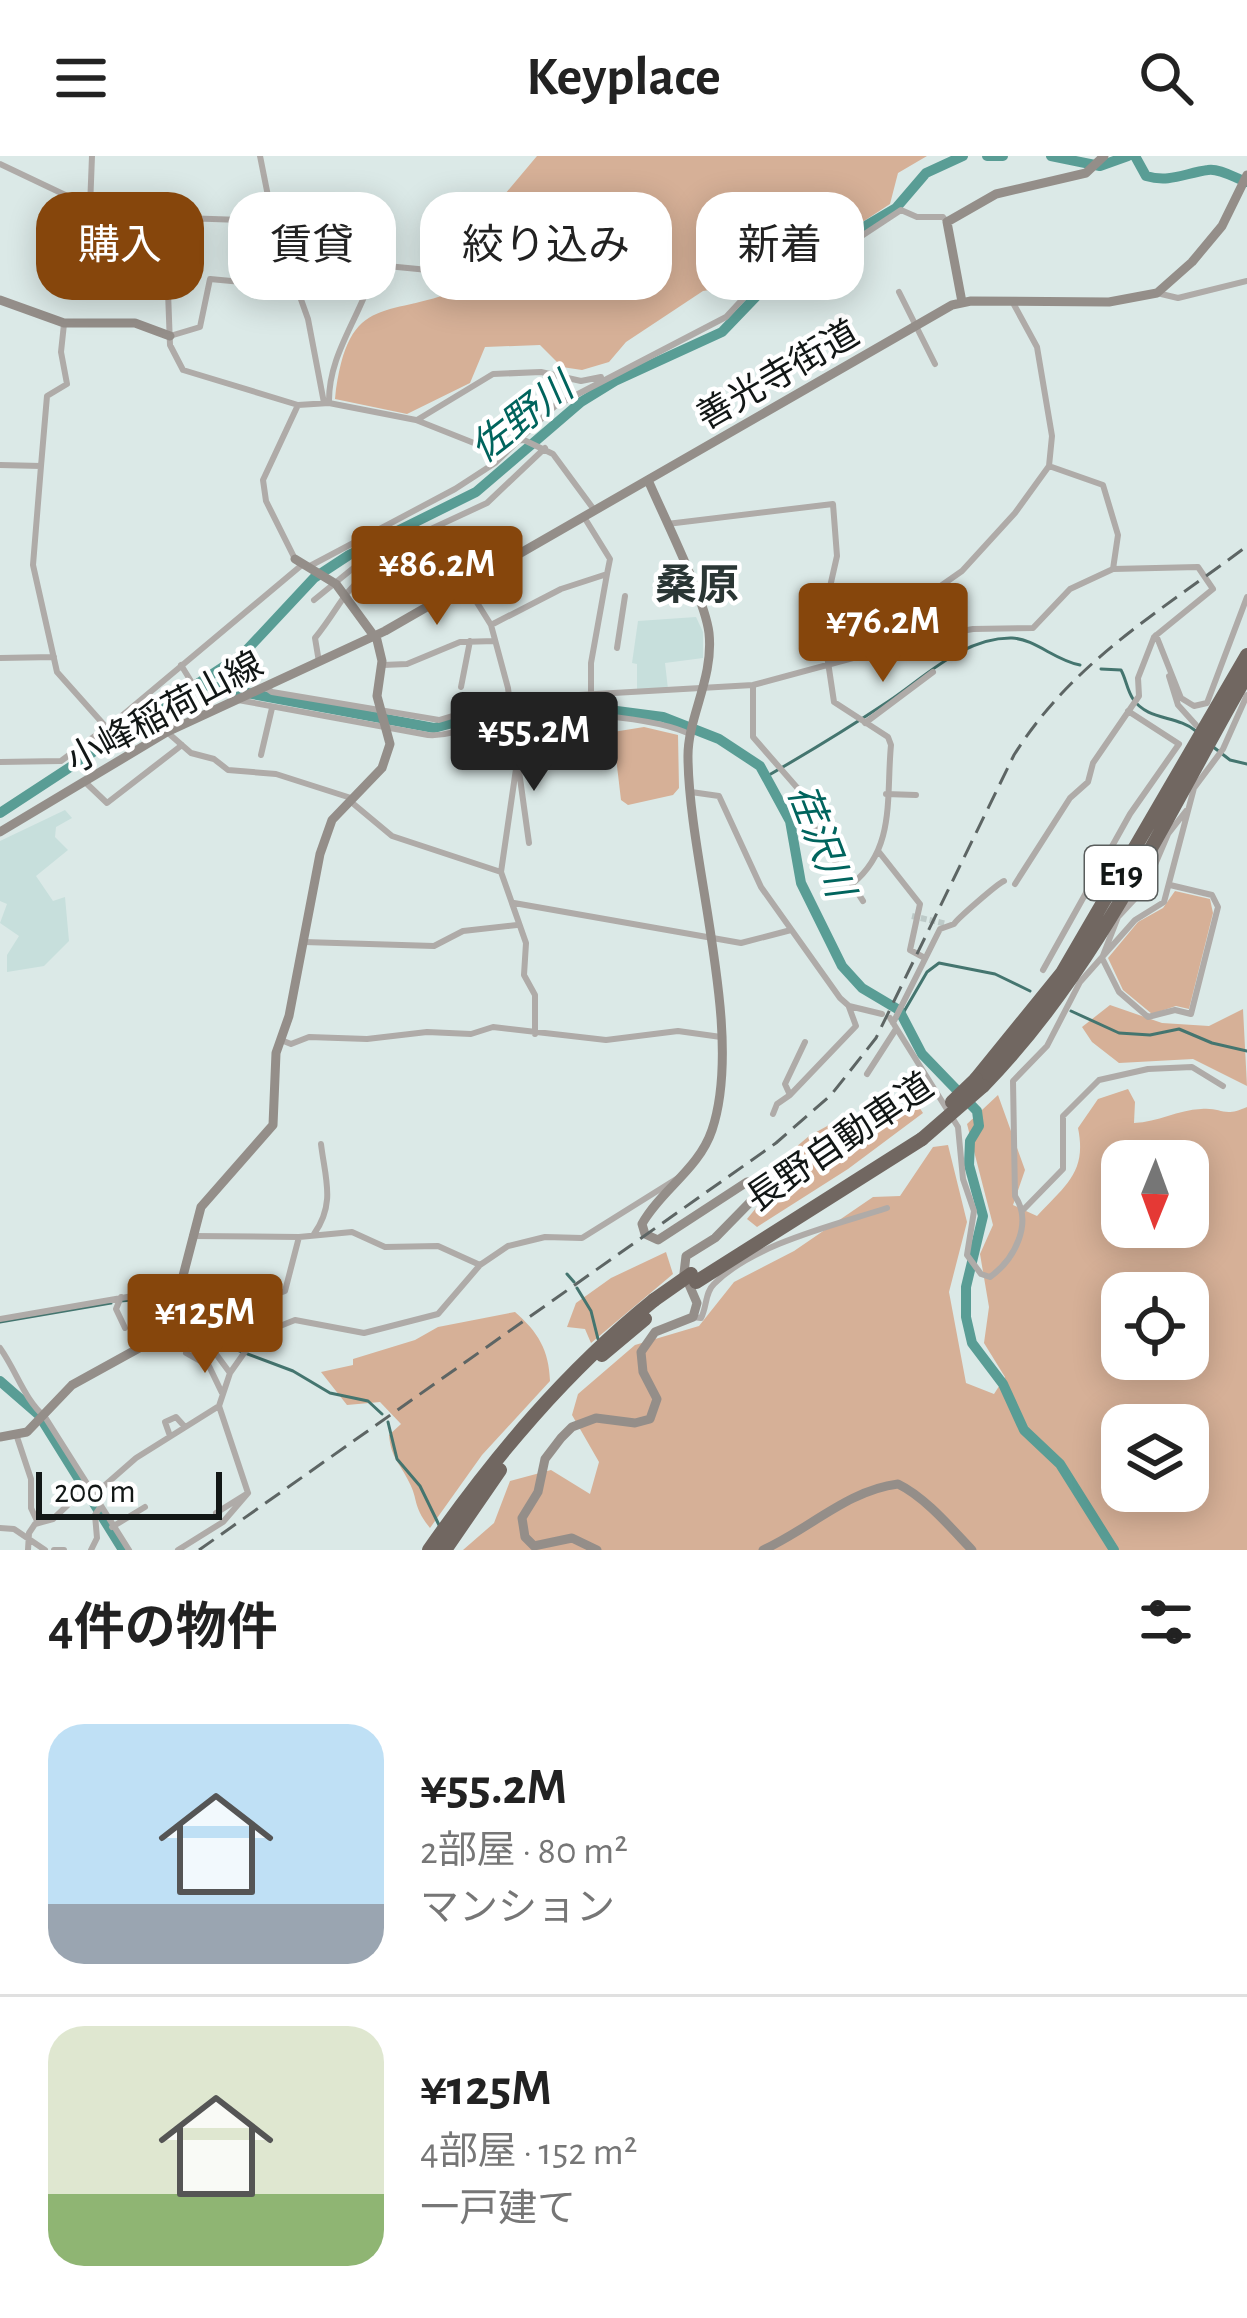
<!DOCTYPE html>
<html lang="ja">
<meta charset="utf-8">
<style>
:root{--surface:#fff;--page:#f6f6f6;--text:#222;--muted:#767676;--line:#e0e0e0;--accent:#86460c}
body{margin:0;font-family:"Alegreya Sans","Noto Sans JP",sans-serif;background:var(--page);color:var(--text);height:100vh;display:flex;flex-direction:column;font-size:45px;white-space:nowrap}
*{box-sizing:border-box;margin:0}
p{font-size:39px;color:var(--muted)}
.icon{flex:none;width:66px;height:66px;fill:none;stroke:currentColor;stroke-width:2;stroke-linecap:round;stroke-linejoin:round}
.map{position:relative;height:1394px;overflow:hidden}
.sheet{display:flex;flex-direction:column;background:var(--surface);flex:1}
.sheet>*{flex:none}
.guide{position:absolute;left:36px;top:36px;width:1176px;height:108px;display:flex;gap:24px}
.needle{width:78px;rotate:181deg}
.buttons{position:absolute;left:1101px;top:984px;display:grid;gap:24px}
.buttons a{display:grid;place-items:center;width:108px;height:108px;border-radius:24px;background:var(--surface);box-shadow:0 6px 30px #0003;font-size:60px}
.scale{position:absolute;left:36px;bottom:30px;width:186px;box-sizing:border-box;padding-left:12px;border:6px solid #121716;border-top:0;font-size:33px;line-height:42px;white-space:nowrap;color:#121716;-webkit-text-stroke:9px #fff;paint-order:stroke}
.price{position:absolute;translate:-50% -102px;padding:0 27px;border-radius:12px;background:var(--accent);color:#fff;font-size:39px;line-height:78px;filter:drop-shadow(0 3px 6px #0008)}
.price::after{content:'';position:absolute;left:50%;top:72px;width:36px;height:27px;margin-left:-18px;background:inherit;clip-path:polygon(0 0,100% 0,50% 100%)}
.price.active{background:#222;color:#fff}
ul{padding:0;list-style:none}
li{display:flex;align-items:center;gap:36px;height:300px;padding:0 48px}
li+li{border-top:3px solid var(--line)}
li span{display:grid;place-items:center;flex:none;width:336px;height:240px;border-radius:36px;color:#555}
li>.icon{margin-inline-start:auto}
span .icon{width:144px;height:144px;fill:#fffc;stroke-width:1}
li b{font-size:51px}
h2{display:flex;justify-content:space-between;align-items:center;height:144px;padding:0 48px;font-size:51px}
.chip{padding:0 42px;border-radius:36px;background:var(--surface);box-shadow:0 6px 30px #0003;font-size:42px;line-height:108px}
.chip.active{background:var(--accent);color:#fff}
header{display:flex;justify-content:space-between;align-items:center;height:156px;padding:0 48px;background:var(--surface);font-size:54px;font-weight:700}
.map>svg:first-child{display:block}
</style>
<header><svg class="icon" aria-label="menu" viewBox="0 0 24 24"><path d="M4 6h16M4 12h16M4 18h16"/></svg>Keyplace<svg class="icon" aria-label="search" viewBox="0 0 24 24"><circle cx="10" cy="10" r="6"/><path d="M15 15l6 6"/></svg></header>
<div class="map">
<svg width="1247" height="1394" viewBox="0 0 1247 1394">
<rect width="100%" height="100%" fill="#dbe9e7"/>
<path fill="#c7dfdc" d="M 696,461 L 703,476 L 703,502 L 665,507 L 668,533 L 637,534 L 637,508 L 632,507 L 638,465 Z
M 65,654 L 72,662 L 56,671 L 55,681 L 68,694 L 36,720 L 53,745 L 65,741 L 69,785 L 44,810 L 7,816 L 7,799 L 19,780 L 0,767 L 7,748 L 0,745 L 0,685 Z"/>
<path fill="#d6b097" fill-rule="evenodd" d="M 537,0 L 927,0 L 898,17 L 890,48 L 812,99 L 740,129 L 703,135 L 626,186 L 609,206 L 582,214 L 562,211 L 540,189 L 485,191 L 470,227 L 407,258 L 335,243 C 348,130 390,166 467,130 L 506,47 L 505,38 Z
M 644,571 L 678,579 L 679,632 L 673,639 L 628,649 L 621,644 L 613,576 Z
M 1175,735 L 1210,743 L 1213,757 L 1189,853 L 1176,850 L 1152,858 L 1123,834 L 1108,802 L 1138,766 L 1163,752 Z
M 1110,849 L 1162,867 L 1209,870 L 1243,853 L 1247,930 L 1193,903 L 1119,907 L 1092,886 L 1082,871 Z
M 1128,933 L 1135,946 L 1134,967 C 1158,966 1178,954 1201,953 C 1222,951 1223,962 1247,951 L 1247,1394 L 463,1394 L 494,1367 L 510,1325 L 551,1314 L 590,1338 L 599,1306 L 572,1259 L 578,1238 L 635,1189 L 699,1170 L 734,1126 L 794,1095 L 873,1041 L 900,1040 L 933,991 L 948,989 L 967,1066 L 949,1136 L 966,1227 L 994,1238 L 1005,1221 L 984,1187 L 989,1151 L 980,1098 L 993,1069 L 967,968 L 998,939 L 1025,1014 L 1013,1049 L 1037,1060 C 1066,1029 1087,1016 1078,972 L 1098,943 ZM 1122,1005 L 1188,1005 L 1188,1071 L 1122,1071 ZM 1122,1137 L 1188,1137 L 1188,1203 L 1122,1203 ZM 1122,1269 L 1188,1269 L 1188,1335 L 1122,1335 Z
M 917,948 L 923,957 L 848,1013 L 757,1071 L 747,1063 L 770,1035 L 789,997 L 809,980 L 840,963 L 860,967 Z
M 666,1096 L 673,1118 L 591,1187 L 585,1173 L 567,1171 L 576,1147 L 611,1122 Z
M 515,1156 C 538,1176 549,1194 550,1225 L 482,1299 L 430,1372 C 412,1349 419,1345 409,1326 C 400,1307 391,1302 389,1279 L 401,1268 L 380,1246 L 347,1249 L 321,1216 L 353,1209 L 353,1203 L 415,1184 L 438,1171 Z"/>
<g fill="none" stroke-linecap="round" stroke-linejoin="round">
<path stroke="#44756f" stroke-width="3" d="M 1101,513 L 1121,514 C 1126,523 1127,534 1133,543 C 1148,565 1177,559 1196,575
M 1212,590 L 1230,604 L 1247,608
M 769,619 C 809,596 850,571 889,545 C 925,521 964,481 1012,482 C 1035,483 1056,505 1080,509
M 1071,855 L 1119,877 L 1150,879 L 1179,873 L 1212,887 L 1247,895
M 902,859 L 927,816 L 939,807 L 995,818 L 1030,835
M 567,1118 L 574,1126
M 577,1132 L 591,1155 L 598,1183
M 120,1145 L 170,1141 L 224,1189 L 293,1215 L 330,1237 L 368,1245 L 382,1258
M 0,1166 L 111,1147
M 388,1266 L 397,1303 L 420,1330 L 439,1369"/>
<path stroke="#599d95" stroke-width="10" d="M 987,0 L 1003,0
M 1051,0 L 1100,10 L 1128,0
M 1135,0 L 1146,20 C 1170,27 1185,17 1208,14 C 1219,12 1235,22 1247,26
M 199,528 L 434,572 L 516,550 L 586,551 L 663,561 L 719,583 L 760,610 L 790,665 L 801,727 L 842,810 L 862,832 L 899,854 L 922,898 L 977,955 L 979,970 L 970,985 L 969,1009 L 983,1060 L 966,1131 L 966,1161 L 972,1187 L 1003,1228 L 1024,1274 L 1060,1308 L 1114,1394
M 0,657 L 243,498 L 314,422 L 349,399 L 476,336 L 581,246 L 615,225 L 722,176 L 769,127 L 896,52 L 926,17 L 963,0
M 0,1225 L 39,1259 L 123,1394"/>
<path stroke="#bdcac8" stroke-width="6" stroke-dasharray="6 3" stroke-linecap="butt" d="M 912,760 L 947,768"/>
<path stroke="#afaba8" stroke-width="6" d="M 260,0 L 273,65 L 308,163 L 324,247
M 0,8 L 139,74 L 168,136 L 170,189 L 183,214 L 298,249 L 329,247 L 416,264 L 479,289 L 524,284 L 553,298 L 595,355
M 90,51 L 92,0
M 129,69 L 183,62 L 273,65
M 387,110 L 459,117
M 899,136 L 935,208
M 1157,137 L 1178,142 L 1247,125
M 170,180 L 200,171 L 210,123 L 242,126
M 329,247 C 328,196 363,159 374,111
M 417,264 L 493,218 L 541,216 L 581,225 L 601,221
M 0,309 L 41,310 L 47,240 L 67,228 L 61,196 L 64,168
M 41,310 L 33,409 L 57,516 L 106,571
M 1049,310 L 1103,329 L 1118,379 L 1113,413
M 667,368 L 833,348 L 837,400 L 822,466 L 834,546 L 888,581 L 891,589 C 886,640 896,693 852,728 L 817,681 L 807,643 L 753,581 L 753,529
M 295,403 L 266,345 L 263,324 L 298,249
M 308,411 L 455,333 L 495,307 L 555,250 L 726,161 L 752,133 L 765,136 L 810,114 L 901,54 L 917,61 L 943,61 L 947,66
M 466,429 L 491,469 L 508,532 L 517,606 L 501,716 L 526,787 L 524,819 L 535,839 L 535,878
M 697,435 L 727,421
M 314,444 L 362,405 L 487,347 L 545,292
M 823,463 L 846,471
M 491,469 L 561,433 L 607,418 L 610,403 L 584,361
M 1156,479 L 1181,542 L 1194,550 L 1207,547 L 1247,441
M 914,486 L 942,429 L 962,415 L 1015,357 L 1049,310 L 1052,280 L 1037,191 L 1012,145
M 617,492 L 625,440
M 0,502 L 54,501
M 319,506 L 315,482 C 352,436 343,420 410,407 L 436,446
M 181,509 L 210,556
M 383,509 L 407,508 L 460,486 L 495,485
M 1169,520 L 1178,549 L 1196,569
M 265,531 L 272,536 L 439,564 L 509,543 L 753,529 L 938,479 L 973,473 L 1033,472 L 1070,433 L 1113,413 L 1198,411 L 1213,433 L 1154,481 L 1138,522 L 1139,540 L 1093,607 L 1088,626 L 1070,642 L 1015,728
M 461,531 L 470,485
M 238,544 L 428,579 C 458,581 482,562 511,558 C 550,553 659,561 691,579
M 591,560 L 591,507 L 607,418
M 865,567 L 933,516
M 167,576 L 191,597 L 214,603 L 228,614 L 276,618 L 351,642
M 261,599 L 272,552
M 0,606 L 61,605 L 118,563 L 303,408
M 519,615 L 529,687
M 84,625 L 107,647 L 182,589
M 691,636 L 719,640 L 761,731 L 840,842 L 849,850 L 882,858
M 886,638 L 916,639
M 350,645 L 392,680 L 501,716
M 879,696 L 920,748 L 910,794 L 923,801
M 852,728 L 863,745
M 1170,729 L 1212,739 L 1218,751 L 1191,858 L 1175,854 L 1148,861 L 1119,836 L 1102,802 L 1118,761 L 1145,732 L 1168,678 L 1186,655
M 514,747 L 741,787 L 791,774
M 304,786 L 434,790 L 463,775 L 517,769
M 1043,814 L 1130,658 L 1179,588 L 1128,555
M 890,862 L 958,971 L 963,1023 L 974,1055 L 967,1099 L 981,1118 L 990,1121 C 1015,1103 1033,1067 1015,1040 L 1013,925 L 1047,890 L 1080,826 L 1135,764 L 1164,746 L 1194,632 L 1223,593 L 1247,539
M 893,867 L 940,773 L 954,768 C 957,763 997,728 1004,725
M 281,884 L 291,888 L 309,881 L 367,883 L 427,876 L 471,878 L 493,871 L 606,884 L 678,875 L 721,881
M 867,918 L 896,873
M 790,939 L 856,870 L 849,851
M 773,958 L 777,948 L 790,939 L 785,928 L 805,886
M 1024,1053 L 1063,1013 L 1063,960 L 1099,924 L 1148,913 L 1192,911 L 1223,930
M 314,1078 C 336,1047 325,1022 321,988
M 192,1080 L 299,1081 L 352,1076 L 385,1091 L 438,1090 L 480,1109
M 121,1141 L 116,1153 L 125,1172
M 223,1158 L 228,1124
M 693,1161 L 701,1162 C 707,1151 705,1136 714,1128 C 753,1088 835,1069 887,1052
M 0,1163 L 179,1132 L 213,1178 L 216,1198 L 230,1217 L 219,1250 L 248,1337
M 214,1177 L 223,1158 L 285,1135 L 299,1081
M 0,1192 C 17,1216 24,1243 45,1261 L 129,1394
M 186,1197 L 209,1210 L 222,1237
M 230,1217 L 249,1190 L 270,1174 L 295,1164 L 364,1177 L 438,1158 L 480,1109 L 508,1090 L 545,1081 L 582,1082 L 678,1022
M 170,1280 L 165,1266 L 176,1261 L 185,1271
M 17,1281 L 31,1323 L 31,1352 L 38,1367
M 216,1357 L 248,1337
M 112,1371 L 145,1351
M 0,1372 L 14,1373 L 45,1394
M 28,1394 L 29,1377 L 35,1368 L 53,1363 L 73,1344 L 104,1330 L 136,1302 L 219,1250
M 54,1394 L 64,1394
M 91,1394 L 97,1382 L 95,1359 L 99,1353
M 178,1394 L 223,1366 L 248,1337"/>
<path stroke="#948e89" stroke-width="9" d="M 0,144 L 64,167 L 135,167 L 170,180
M 962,146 L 947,66 L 996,38 L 1086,17 L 1104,0
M 0,676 L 167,576 L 385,475 L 952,149 L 971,145 L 1109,146 L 1157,137 L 1192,106 L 1222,70 L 1247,19
M 0,1281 L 27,1276 L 72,1229 L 150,1186 L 183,1120 L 201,1051 L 273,969 L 276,897 L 289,860 L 320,698 L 332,664 L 382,612 L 390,588 L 377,540 L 382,505 L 377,484 L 336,428 L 295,403
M 597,1394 L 572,1382 L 534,1390 L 525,1381 L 522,1362 L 538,1336 L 545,1303 L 561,1282 L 572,1271 L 596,1262 L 635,1267 L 650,1263 L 657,1243 L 643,1216 L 641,1196 L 655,1176 L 693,1161 L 697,1147 L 684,1117 L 686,1100 L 715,1082 L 764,1032 L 761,1025 L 747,1026 L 658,1084 L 645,1078 L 642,1068 C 661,1034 699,1013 712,974 C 745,876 689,707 688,602 C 687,562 714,523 709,477 C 705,443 663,359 648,324
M 763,1394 C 808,1374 848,1334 898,1328 C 925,1341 951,1372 972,1394"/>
<path stroke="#716761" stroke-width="14" d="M 976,923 L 1062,817 L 1247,499
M 983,930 C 1096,815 1167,658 1247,519
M 696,1126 L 922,983
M 602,1199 L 645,1163
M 429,1394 C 494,1301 566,1215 654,1144
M 445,1394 L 500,1314"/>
<path stroke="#5d6564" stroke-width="3" stroke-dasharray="18 9" stroke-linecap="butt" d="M 199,1394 L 776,987 L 831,939 L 876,882 L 1014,599 C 1073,505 1161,455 1247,390"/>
<path stroke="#716761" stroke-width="14" d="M 952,946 L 976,923
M 922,983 L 983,930
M 654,1144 L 691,1118"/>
</g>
<g text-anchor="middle" stroke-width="9" stroke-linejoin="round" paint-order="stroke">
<rect fill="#fff" stroke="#595d5c" stroke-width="3" x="1085" y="690" width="72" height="54" rx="9"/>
<g font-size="33" font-weight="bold" fill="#121716">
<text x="1121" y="729">E19</text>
</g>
<g font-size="36" fill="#121716" stroke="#fff">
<text transform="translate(777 218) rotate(-30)" y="13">善光寺街道</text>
<text transform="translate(164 555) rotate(-28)" y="13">小峰稲荷山線</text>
<text transform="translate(839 985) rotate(-34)" y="13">長野自動車道</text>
</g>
<g font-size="39" font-style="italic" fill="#00645d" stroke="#fff">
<text transform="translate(521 261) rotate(-38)" y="14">佐野川</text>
<text transform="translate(822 684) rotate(69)" y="14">荏沢川</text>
</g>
<g font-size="42" font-weight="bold" fill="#2a3634" stroke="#fff">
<text x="697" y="443">桑原</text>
</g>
</g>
</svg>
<div class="buttons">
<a><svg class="needle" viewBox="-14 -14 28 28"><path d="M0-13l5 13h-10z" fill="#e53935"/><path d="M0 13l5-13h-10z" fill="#767676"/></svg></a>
<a><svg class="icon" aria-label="locate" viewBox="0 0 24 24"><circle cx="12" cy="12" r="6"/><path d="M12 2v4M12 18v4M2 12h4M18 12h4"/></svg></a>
<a><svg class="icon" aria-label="layers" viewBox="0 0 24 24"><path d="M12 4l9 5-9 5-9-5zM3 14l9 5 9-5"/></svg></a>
</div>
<div class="scale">200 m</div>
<b class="price" style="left:437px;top:472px">¥86.2M</b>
<b class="price" style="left:883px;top:529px">¥76.2M</b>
<b class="price active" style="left:534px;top:638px">¥55.2M</b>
<b class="price" style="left:205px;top:1220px">¥125M</b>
<div class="guide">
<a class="chip active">購入</a>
<a class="chip">賃貸</a>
<a class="chip">絞り込み</a>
<a class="chip">新着</a>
</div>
</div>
<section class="sheet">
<h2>4件の物件<svg class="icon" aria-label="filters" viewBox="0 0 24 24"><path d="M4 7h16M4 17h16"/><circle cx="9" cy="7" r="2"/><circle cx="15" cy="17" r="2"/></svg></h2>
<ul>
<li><span style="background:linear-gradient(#bfe0f5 75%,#9aa5b1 0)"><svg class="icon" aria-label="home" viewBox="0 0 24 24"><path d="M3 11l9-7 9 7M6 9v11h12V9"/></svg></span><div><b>¥55.2M</b><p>2部屋 · 80 m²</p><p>マンション</p></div></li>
<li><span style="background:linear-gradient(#dfe7d0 70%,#8fb573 0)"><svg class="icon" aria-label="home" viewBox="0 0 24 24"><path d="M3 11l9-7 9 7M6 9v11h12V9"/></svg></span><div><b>¥125M</b><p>4部屋 · 152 m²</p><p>一戸建て</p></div></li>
</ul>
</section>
